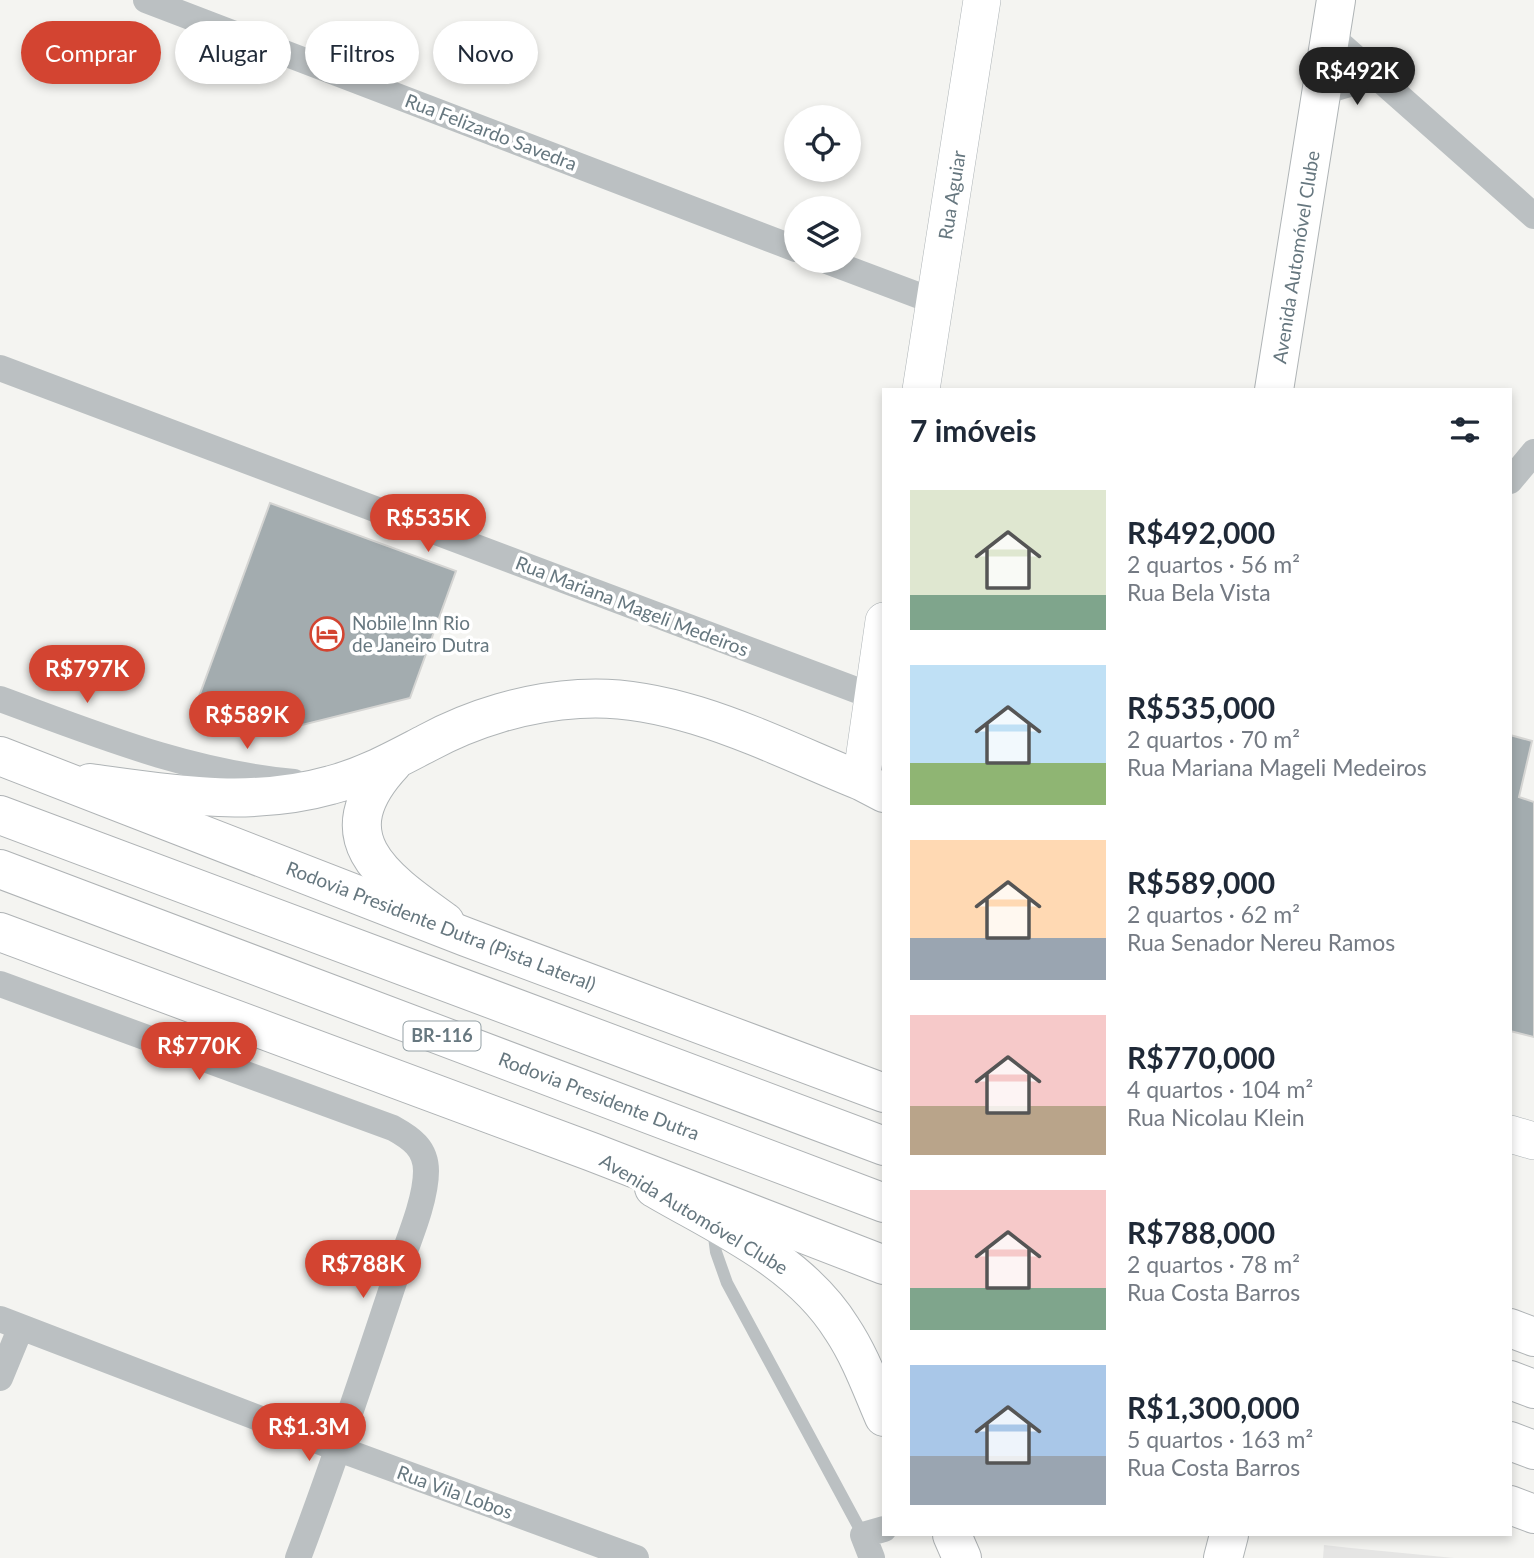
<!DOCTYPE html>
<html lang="pt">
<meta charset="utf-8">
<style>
:root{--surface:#fff;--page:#f6f6f7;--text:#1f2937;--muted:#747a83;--accent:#d34431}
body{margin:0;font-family:Lato,sans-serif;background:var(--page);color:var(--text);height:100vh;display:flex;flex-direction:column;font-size:26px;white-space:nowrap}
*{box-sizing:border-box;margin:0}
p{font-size:23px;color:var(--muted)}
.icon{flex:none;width:38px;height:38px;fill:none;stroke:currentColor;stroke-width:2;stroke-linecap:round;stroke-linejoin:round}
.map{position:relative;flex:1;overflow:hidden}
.panel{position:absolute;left:882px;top:388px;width:630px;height:1148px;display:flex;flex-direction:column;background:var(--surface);border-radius:0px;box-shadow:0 4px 10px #0003}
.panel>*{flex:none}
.guide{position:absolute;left:21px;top:21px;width:665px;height:63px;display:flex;gap:14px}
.buttons{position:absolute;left:784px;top:105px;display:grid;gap:14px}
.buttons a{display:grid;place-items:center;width:77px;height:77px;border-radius:50%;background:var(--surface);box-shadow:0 4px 10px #0003;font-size:35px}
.price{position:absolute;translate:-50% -60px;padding:0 16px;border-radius:24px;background:var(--accent);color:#fff;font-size:23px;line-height:46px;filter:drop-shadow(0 2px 4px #0008)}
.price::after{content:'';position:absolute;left:50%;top:42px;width:21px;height:16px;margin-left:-10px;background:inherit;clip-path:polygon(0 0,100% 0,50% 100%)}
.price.on{background:#222;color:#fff}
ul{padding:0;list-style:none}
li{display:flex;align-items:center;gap:21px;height:175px;padding:0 28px}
li span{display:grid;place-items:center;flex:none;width:196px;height:140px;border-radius:0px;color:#555}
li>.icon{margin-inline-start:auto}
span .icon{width:84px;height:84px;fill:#fffc;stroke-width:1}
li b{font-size:30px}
h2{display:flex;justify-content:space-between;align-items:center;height:84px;padding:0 28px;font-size:30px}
.pill{padding:0 24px;border-radius:32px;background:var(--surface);box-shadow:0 4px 10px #0003;font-size:24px;line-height:63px}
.pill.on{background:var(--accent);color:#fff}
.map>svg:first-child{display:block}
</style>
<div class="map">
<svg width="1534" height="1558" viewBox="0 0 1534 1558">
<rect width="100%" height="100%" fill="#f4f4f1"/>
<path fill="#e5e5e4" d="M 1324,1545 L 1351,1548 L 1454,1558 L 1323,1558 Z"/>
<path fill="#a3acaf" stroke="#d5d5d3" stroke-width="2" d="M 270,503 L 456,571 L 410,698 L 258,736 L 193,713 Z
M 1510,735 L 1532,741 L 1519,797 L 1534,802 L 1534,1037 L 1510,1031 Z"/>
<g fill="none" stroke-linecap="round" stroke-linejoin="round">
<defs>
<path id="secondary" d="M 921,390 L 982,0
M 861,781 L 884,621
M 1510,1134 L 1534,1141"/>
<path id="primary" d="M 1274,390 L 1336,0
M 393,763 C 324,837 382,877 445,922
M 90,783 C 170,794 250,808 331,785 C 366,776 396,759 427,743 C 473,718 527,702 579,699 C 674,692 774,746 861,781 L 884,793
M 654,1188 C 721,1227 800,1261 842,1329 C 860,1356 871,1387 884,1417
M 1223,1558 L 1229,1535"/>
<path id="trunk" d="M 0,756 L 466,937 L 884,1093
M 0,932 L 592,1152 L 884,1265
M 1510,1328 L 1534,1337
M 1510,1505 L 1534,1514
M 952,1535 L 962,1558"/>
<path id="motorway" d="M 0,815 L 884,1146
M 0,869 L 884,1203
M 1510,1380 L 1534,1389
M 1510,1441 L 1534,1450"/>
</defs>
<use href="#secondary" stroke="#aeb4b7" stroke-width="38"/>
<use href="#primary" stroke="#afb4b6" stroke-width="40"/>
<use href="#trunk" stroke="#afb3b5" stroke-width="40"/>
<use href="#motorway" stroke="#afb3b5" stroke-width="40"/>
<path stroke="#bbc0c2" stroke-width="12" d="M 713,1229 L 716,1252 L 727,1283 L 863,1535"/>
<path stroke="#bbc0c2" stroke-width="26" d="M 146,0 L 796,249
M 1332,37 L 1534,216
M 1322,92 L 1377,76
M 827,261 L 936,302
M 0,368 L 872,696
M 1510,481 L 1534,452
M 0,699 C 98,735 188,772 294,782
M 0,984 L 393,1128 C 411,1138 426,1148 426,1171 C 426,1203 405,1248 395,1279 C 364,1373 333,1466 298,1558
M 0,1319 L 339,1449 L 636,1558
M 0,1378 L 21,1327
M 872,1558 L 863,1535 L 884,1529"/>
<use href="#secondary" stroke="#fff" stroke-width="37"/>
<use href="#primary" stroke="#fff" stroke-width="38"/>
<use href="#trunk" stroke="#fff" stroke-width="38"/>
<use href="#motorway" stroke="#fff" stroke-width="38"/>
</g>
<defs>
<symbol id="hotel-ring" viewBox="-11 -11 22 22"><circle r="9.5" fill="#fff" stroke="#d34431" stroke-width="1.5"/><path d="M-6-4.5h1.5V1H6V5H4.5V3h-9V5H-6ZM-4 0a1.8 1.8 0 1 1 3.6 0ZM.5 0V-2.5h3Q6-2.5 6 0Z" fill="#d34431"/></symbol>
</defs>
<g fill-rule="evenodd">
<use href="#hotel-ring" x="308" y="615" width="38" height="38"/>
</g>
<g text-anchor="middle" stroke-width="7" stroke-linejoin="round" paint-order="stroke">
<rect fill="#fff" stroke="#94a0a5" stroke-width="2" x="403.5" y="1021.5" width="77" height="29" rx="5"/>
<g font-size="18" font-weight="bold" fill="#66777f">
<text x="442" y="1042">BR-116</text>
</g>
<g font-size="19" fill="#66777f" stroke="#fff">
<text transform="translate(491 132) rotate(21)" y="7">Rua Felizardo Savedra</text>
<text transform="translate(952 195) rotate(-81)" y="7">Rua Aguiar</text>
<text transform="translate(1296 257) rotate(-81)" y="7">Avenida Automóvel Clube</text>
<text transform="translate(632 606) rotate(21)" y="7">Rua Mariana Mageli Medeiros</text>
<text transform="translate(441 926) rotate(21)" y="7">Rodovia Presidente Dutra (Pista Lateral)</text>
<text transform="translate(599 1096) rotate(21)" y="7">Rodovia Presidente Dutra</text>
<text transform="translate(694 1214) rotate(31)" y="7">Avenida Automóvel Clube</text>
<text transform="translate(455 1492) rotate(20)" y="7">Rua Vila Lobos</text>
</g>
<g font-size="19" fill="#66777f" stroke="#fff" text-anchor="start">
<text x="352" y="630">Nobile Inn Rio<tspan x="352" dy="22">de Janeiro Dutra</tspan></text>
</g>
</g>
</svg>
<div class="buttons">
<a><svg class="icon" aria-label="locate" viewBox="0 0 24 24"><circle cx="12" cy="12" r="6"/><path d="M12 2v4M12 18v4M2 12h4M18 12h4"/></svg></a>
<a><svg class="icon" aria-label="layers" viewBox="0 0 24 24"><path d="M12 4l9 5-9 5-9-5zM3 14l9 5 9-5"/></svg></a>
</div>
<b class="price on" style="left:1357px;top:107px">R$492K</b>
<b class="price" style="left:428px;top:554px">R$535K</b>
<b class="price" style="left:87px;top:705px">R$797K</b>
<b class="price" style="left:247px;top:751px">R$589K</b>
<b class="price" style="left:199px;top:1082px">R$770K</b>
<b class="price" style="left:363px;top:1300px">R$788K</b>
<b class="price" style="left:309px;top:1463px">R$1.3M</b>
<div class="guide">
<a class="pill on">Comprar</a>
<a class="pill">Alugar</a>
<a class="pill">Filtros</a>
<a class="pill">Novo</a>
</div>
<section class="panel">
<h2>7 imóveis<svg class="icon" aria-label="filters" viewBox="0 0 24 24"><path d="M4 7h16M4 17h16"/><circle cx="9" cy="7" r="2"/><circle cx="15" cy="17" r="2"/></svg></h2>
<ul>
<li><span style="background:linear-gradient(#dfe7d0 75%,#7fa58c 0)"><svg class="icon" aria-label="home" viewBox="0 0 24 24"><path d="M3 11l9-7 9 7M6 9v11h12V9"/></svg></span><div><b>R$492,000</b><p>2 quartos · 56 m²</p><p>Rua Bela Vista</p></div></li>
<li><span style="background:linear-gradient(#bfe0f5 70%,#8fb573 0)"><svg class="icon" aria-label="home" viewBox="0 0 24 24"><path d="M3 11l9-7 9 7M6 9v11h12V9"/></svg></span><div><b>R$535,000</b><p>2 quartos · 70 m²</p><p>Rua Mariana Mageli Medeiros</p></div></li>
<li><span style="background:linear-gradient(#ffd9b3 70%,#9aa5b1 0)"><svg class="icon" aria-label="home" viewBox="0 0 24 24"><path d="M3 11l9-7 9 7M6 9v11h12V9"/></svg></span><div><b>R$589,000</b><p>2 quartos · 62 m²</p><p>Rua Senador Nereu Ramos</p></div></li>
<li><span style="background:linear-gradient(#f6c9c9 65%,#b9a48a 0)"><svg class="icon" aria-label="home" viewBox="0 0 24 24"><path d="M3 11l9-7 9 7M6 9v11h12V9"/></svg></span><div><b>R$770,000</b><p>4 quartos · 104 m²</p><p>Rua Nicolau Klein</p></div></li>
<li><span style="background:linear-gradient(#f6c9c9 70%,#7fa58c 0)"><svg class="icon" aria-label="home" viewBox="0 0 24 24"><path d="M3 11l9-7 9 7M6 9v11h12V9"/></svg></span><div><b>R$788,000</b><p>2 quartos · 78 m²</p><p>Rua Costa Barros</p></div></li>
<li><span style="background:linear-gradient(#a9c7e8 65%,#9aa5b1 0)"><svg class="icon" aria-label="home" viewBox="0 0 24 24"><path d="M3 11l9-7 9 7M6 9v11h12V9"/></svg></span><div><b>R$1,300,000</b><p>5 quartos · 163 m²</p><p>Rua Costa Barros</p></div></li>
</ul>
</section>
</div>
